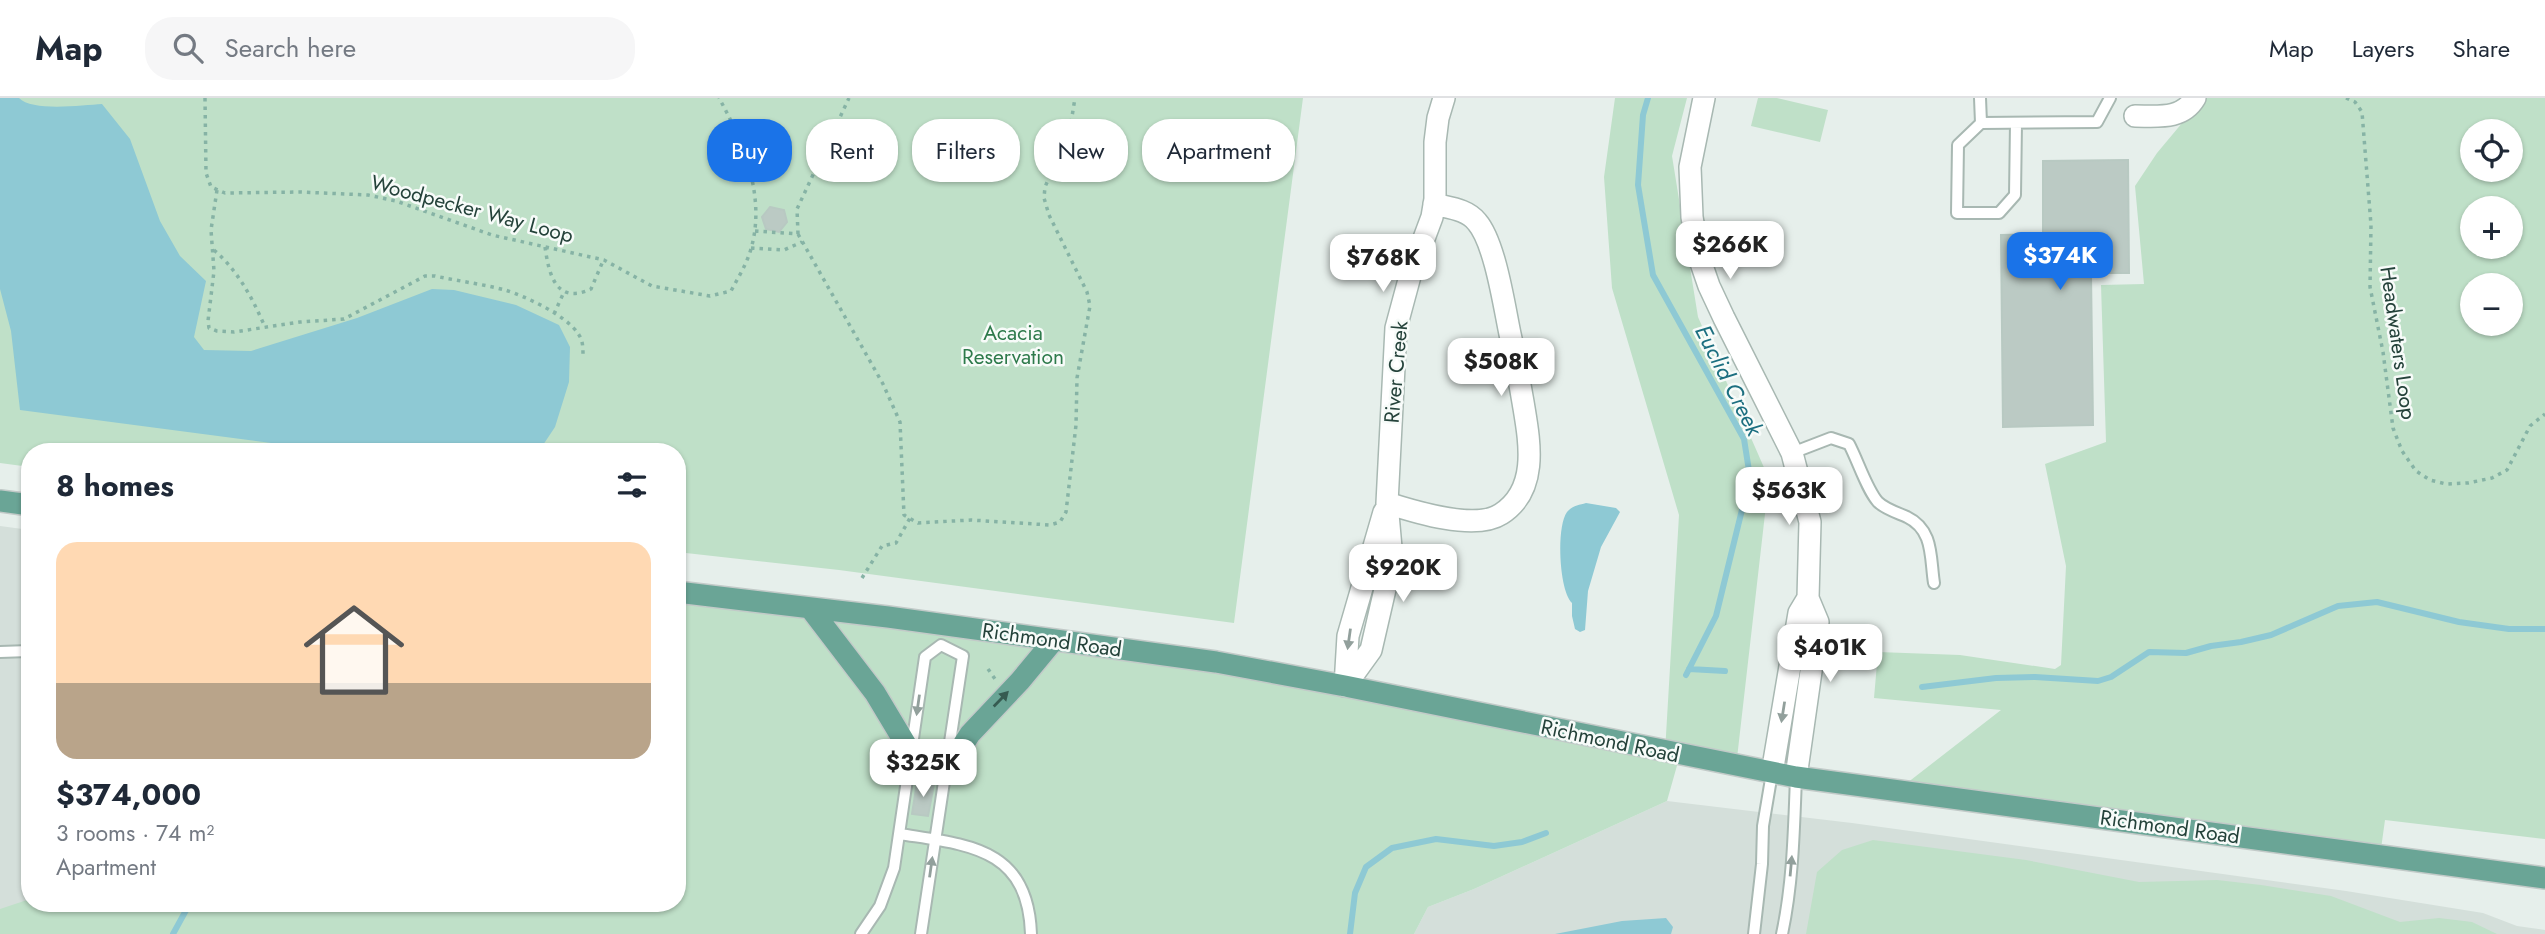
<!DOCTYPE html>
<meta charset="utf-8">
<style>
:root{--surface:#fff;--page:#f6f6f7;--text:#1f2937;--muted:#747a83;--line:#e0e1e3;--accent:#1a73e8}
body{margin:0;font-family:Jost,sans-serif;background:var(--page);color:var(--text);height:100vh;display:flex;flex-direction:column;font-size:26px;white-space:nowrap}
*{box-sizing:border-box;margin:0}
p{font-size:23px;color:var(--muted)}
.icon{flex:none;width:38px;height:38px;fill:none;stroke:currentColor;stroke-width:2;stroke-linecap:round;stroke-linejoin:round}
.map{position:relative;flex:1;overflow:hidden}
.details{position:absolute;left:21px;top:345px;width:665px;height:469px;display:flex;flex-direction:column;background:var(--surface);border-radius:28px;box-shadow:0 2px 5px #0004}
.details>*{flex:none}
.top-card{position:absolute;left:707px;top:21px;width:665px;height:63px;display:flex;gap:14px}
.fabs{position:absolute;left:2460px;top:21px;display:grid;gap:14px}
.fabs a{display:grid;place-items:center;width:63px;height:63px;border-radius:50%;background:var(--surface);box-shadow:0 2px 5px #0004;font-size:35px}
.price{position:absolute;translate:-50% -60px;padding:0 16px;border-radius:14px;background:#fff;color:#222;font-size:23px;line-height:46px;filter:drop-shadow(0 2px 4px #0008)}
.price::after{content:'';position:absolute;left:50%;top:42px;width:21px;height:16px;margin-left:-10px;background:inherit;clip-path:polygon(0 0,100% 0,50% 100%)}
.price.current{background:var(--accent);color:#fff}
ul{padding:0;list-style:none}
li{display:grid;align-content:center;gap:14px;height:371px;padding:0 35px}
li span{display:grid;place-items:center;height:217px;border-radius:21px;color:#555}
li>.icon{margin-inline-start:auto}
span .icon{width:126px;height:126px;fill:#fffc;stroke-width:1}
li b{font-size:30px}
h2{display:flex;justify-content:space-between;align-items:center;height:84px;padding:0 35px;font-size:30px}
.chip{padding:0 24px;border-radius:28px;background:var(--surface);box-shadow:0 2px 5px #0004;font-size:24px;line-height:63px}
.chip.current{background:var(--accent);color:#fff}
header{display:flex;align-items:center;gap:42px;box-sizing:border-box;height:98px;padding:0 35px;background:var(--surface);border-bottom:2px solid var(--line)}
header strong{font-size:33px}
nav{display:flex;gap:38px;margin-inline-start:auto;font-size:24px}
.search{width:490px;height:63px;background:var(--page);display:flex;align-items:center;gap:18px;box-sizing:border-box;padding:0 24px;border-radius:28px;color:var(--muted);font-size:26px}
.map>svg:first-child{display:block}
</style>
<header>
<strong>Map</strong>
<div class="search"><svg class="icon" aria-label="search" viewBox="0 0 24 24"><circle cx="10" cy="10" r="6"/><path d="M15 15l6 6"/></svg>Search here</div>
<nav><a>Map</a><a>Layers</a><a>Share</a></nav>
</header>
<div class="map">
<svg width="2545" height="836" viewBox="0 0 2545 836">
<rect width="100%" height="100%" fill="#e6efeb"/>
<path fill="#d4dfda" d="M 0,428 L 30,432 L 30,805 L 0,836 Z
M 1667,703 L 1852,725 L 2346,793 L 2483,815 L 2517,828 L 2545,832 L 2545,836 L 1414,836 L 1428,809 L 1474,791 Z"/>
<path fill="#bfe0c8" fill-rule="evenodd" d="M 3,0 L 1303,0 L 1234,525 L 839,472 L 677,454 L 677,354 L 30,354 L 30,369 L 0,365 L 0,25 Z
M 1615,0 L 1687,0 L 1672,58 L 1698,219 L 1769,381 L 1736,669 L 1680,657 L 1667,703 L 1474,791 L 1428,809 L 1414,836 L 0,836 L 0,811 L 30,801 L 30,805 L 677,805 L 677,494 L 1216,564 L 1665,654 L 1679,417 L 1612,190 L 1604,79 Z
M 1758,0 L 1777,0 L 1828,12 L 1820,44 L 1751,28 Z
M 2203,0 L 2545,0 L 2545,741 L 2385,722 L 2380,758 L 1898,692 L 2001,612 L 1874,600 L 1878,554 L 1960,557 L 2055,571 L 2061,567 L 2066,468 L 2045,366 L 2106,344 L 2101,187 L 2144,186 L 2135,88 L 2157,55 ZM 2473,33 L 2511,33 L 2511,72 L 2473,72 ZM 2473,110 L 2511,110 L 2511,149 L 2473,149 ZM 2473,187 L 2511,187 L 2511,226 L 2473,226 Z
M 1873,742 L 2026,762 L 2139,784 L 2217,782 L 2261,787 L 2331,798 L 2400,824 L 2439,820 L 2472,824 L 2497,836 L 1806,836 L 1817,774 L 1842,752 Z"/>
<path fill="#8ec9d4" d="M 0,0 L 19,0 C 32,14 83,7 102,6 L 130,41 L 160,123 L 180,158 L 206,183 L 194,239 L 204,252 L 251,253 L 357,220 L 432,191 L 454,192 L 516,207 L 559,227 L 570,249 L 569,284 L 555,329 L 539,353 L 332,353 L 20,312 L 11,233 L 0,191 Z
M 1586,405 L 1616,410 L 1620,414 L 1601,449 L 1588,493 L 1585,532 L 1580,534 L 1575,531 L 1572,518 L 1572,505 C 1559,493 1556,429 1567,414 C 1572,408 1579,407 1586,405 Z
M 1666,820 L 1673,829 L 1671,836 L 1555,836 L 1622,823 Z"/>
<g fill="none" stroke-linecap="round" stroke-linejoin="round">
<path stroke="#8ec9d4" stroke-width="6" d="M 1648,0 L 1643,17 L 1638,87 L 1653,177 L 1744,341 L 1750,379 L 1716,518 L 1686,577
M 1689,571 L 1725,573
M 1922,589 L 1996,580 L 2035,579 L 2098,583 L 2111,579 L 2149,554 L 2186,555 L 2211,548 L 2241,544 L 2271,537 L 2338,508 L 2377,504 L 2459,524 L 2509,531 L 2545,531
M 173,836 L 190,805
M 1350,836 L 1355,795 L 1366,769 L 1392,750 L 1436,741 L 1494,748 L 1522,744 L 1546,735"/>
</g>
<path fill="#bbcac4" stroke="#b8c9c2" stroke-width="2" d="M 2128,62 L 2129,175 L 2091,175 L 2093,327 L 2003,329 L 2001,137 L 2043,136 L 2043,63 Z
M 770,109 L 784,112 L 787,124 L 779,134 L 766,131 L 762,119 Z
M 917,684 L 934,686 L 928,718 L 912,716 Z"/>
<g fill="none" stroke-linecap="round" stroke-linejoin="round">
<defs>
<path id="service" d="M 1980,0 L 1981,25
M 2016,25 L 2015,97 L 1999,115 L 1957,115 L 1958,47 L 1981,25 L 2097,24 L 2110,0
M 1792,355 L 1831,340 L 1849,346 C 1858,363 1867,392 1878,404 C 1885,411 1898,415 1907,419 C 1934,432 1930,460 1934,485
M 0,554 L 29,553
M 900,736 C 968,747 1028,749 1031,836
M 861,836 L 880,808 L 894,770 L 925,559 L 941,547 L 963,558 L 921,836
M 1754,836 L 1762,766 L 1763,728 L 1772,675
M 1782,836 C 1793,785 1794,731 1796,679"/>
<path id="minor" d="M 1704,0 L 1690,69 L 1692,119 L 1699,159 L 1709,188 L 1724,220 L 1792,355 L 1810,424 L 1808,500 L 1818,524 L 1796,679
M 2135,18 C 2158,18 2182,22 2195,0
M 1387,405 C 1415,414 1475,433 1501,416 C 1540,391 1529,341 1523,304 C 1519,281 1515,258 1510,236 C 1504,207 1495,145 1477,124 C 1467,111 1449,110 1434,106
M 1345,588 L 1371,552 L 1392,461 L 1387,405 L 1396,230 L 1410,178 L 1432,119 L 1435,101 L 1435,44 L 1438,20 L 1444,0
M 1345,588 L 1348,538 L 1384,414
M 1772,675 L 1799,515 L 1808,500"/>
<path id="primary" d="M 0,403 L 30,407
M 677,494 L 888,519 L 1216,564 L 1345,588 L 1796,679 L 2545,780
M 810,510 L 875,595 L 911,655
M 945,675 L 970,636 L 1020,583 L 1054,542"/>
</defs>
<use href="#service" stroke="#a8b8b2" stroke-width="14"/>
<use href="#minor" stroke="#a8b8b2" stroke-width="24"/>
<use href="#primary" stroke="#c2cac8" stroke-width="24"/>
<path stroke="#86b3a5" stroke-width="3.5" stroke-dasharray="3.5 5" stroke-linecap="butt" d="M 205,0 L 206,75 L 211,89 L 225,95 L 301,94 L 368,97 L 396,103 L 492,137 L 604,162 L 652,188 L 710,198 L 731,193 C 739,178 748,164 752,147 C 765,97 743,43 719,0
M 2346,0 L 2355,4 L 2362,14 L 2371,127 L 2370,189 L 2383,254 L 2393,330 L 2402,353 L 2416,373 L 2430,382 L 2446,386 L 2468,385 L 2492,380 L 2507,372 L 2530,328 L 2545,316
M 217,92 L 211,132 L 214,173 L 208,223 L 209,230 L 217,233 L 234,234 L 300,224 L 344,221 L 425,178 L 435,178 C 458,183 482,186 505,192 C 525,198 568,218 579,237 C 583,243 583,250 583,258
M 755,133 L 798,136
M 798,136 L 883,286 L 900,324 L 904,417 L 918,425 L 971,422 L 1050,427 L 1060,424 L 1066,414 L 1076,327 L 1077,280 L 1090,208 L 1087,194 L 1049,117 L 1044,100 L 1045,89 L 1070,31 L 1075,0
M 798,136 L 797,111 L 849,0
M 545,149 C 549,177 556,207 591,191 L 603,163
M 751,150 L 784,152 L 802,144
M 214,152 C 238,173 252,199 265,229
M 554,216 L 564,194
M 862,480 L 882,448 L 896,445 L 910,420
M 988,571 L 995,581"/>
<use href="#service" stroke="#fff" stroke-width="10"/>
<use href="#minor" stroke="#fff" stroke-width="21"/>
<use href="#primary" stroke="#6aa596" stroke-width="21"/>
</g>
<defs><path id="oneway-solid" d="M-6-.8H1V-3.2L6.5 0L1 3.2V.8H-6Z" transform="scale(1.75)"/></defs>
<g fill="#92a09c">
<use href="#oneway-solid" transform="translate(1349 541) rotate(98)"/>
<use href="#oneway-solid" transform="translate(918 607) rotate(98)"/>
<use href="#oneway-solid" transform="translate(1783 614) rotate(99)"/>
<use href="#oneway-solid" transform="translate(1791 768) rotate(-85)"/>
<use href="#oneway-solid" transform="translate(931 769) rotate(-82)"/>
</g>
<use fill="#365b51" href="#oneway-solid" transform="translate(1001 601) rotate(-46)"/>
<g text-anchor="middle" stroke-width="5" stroke-linejoin="round" paint-order="stroke">
<g font-size="21" fill="#24423a" stroke="#f7fbf9">
<text transform="translate(472 111) rotate(15)" y="7">Woodpecker Way Loop</text>
<text transform="translate(2398 245) rotate(82)" y="7">Headwaters Loop</text>
<text transform="translate(1396 274) rotate(-85)" y="7">River Creek</text>
<text transform="translate(1052 542) rotate(8)" y="7">Richmond Road</text>
<text transform="translate(1610 643) rotate(12)" y="7">Richmond Road</text>
<text transform="translate(2170 729) rotate(8)" y="7">Richmond Road</text>
</g>
<g font-size="21" fill="#2d7a4b" stroke="#f7fbf9">
<text x="1013" y="242">Acacia<tspan x="1013" dy="24">Reservation</tspan></text>
</g>
<g font-size="23" font-style="italic" fill="#1c6f80" stroke="#f7fbf9">
<text transform="translate(1729 282) rotate(63)" y="8">Euclid Creek</text>
</g>
</g>
</svg>
<div class="fabs">
<a><svg class="icon" aria-label="locate" viewBox="0 0 24 24"><circle cx="12" cy="12" r="6"/><path d="M12 2v4M12 18v4M2 12h4M18 12h4"/></svg></a>
<a>+</a>
<a>−</a>
</div>
<b class="price" style="left:1730px;top:183px">$266K</b>
<b class="price current" style="left:2060px;top:194px">$374K</b>
<b class="price" style="left:1383px;top:196px">$768K</b>
<b class="price" style="left:1501px;top:300px">$508K</b>
<b class="price" style="left:1789px;top:429px">$563K</b>
<b class="price" style="left:1403px;top:506px">$920K</b>
<b class="price" style="left:1830px;top:586px">$401K</b>
<b class="price" style="left:923px;top:701px">$325K</b>
<div class="top-card">
<a class="chip current">Buy</a>
<a class="chip">Rent</a>
<a class="chip">Filters</a>
<a class="chip">New</a>
<a class="chip">Apartment</a>
</div>
<section class="details">
<h2>8 homes<svg class="icon" aria-label="filters" viewBox="0 0 24 24"><path d="M4 7h16M4 17h16"/><circle cx="9" cy="7" r="2"/><circle cx="15" cy="17" r="2"/></svg></h2>
<ul>
<li><span style="background:linear-gradient(#ffd9b3 65%,#b9a48a 0)"><svg class="icon" aria-label="home" viewBox="0 0 24 24"><path d="M3 11l9-7 9 7M6 9v11h12V9"/></svg></span><div><b>$374,000</b><p>3 rooms · 74 m²</p><p>Apartment</p></div></li>
</ul>
</section>
</div>
